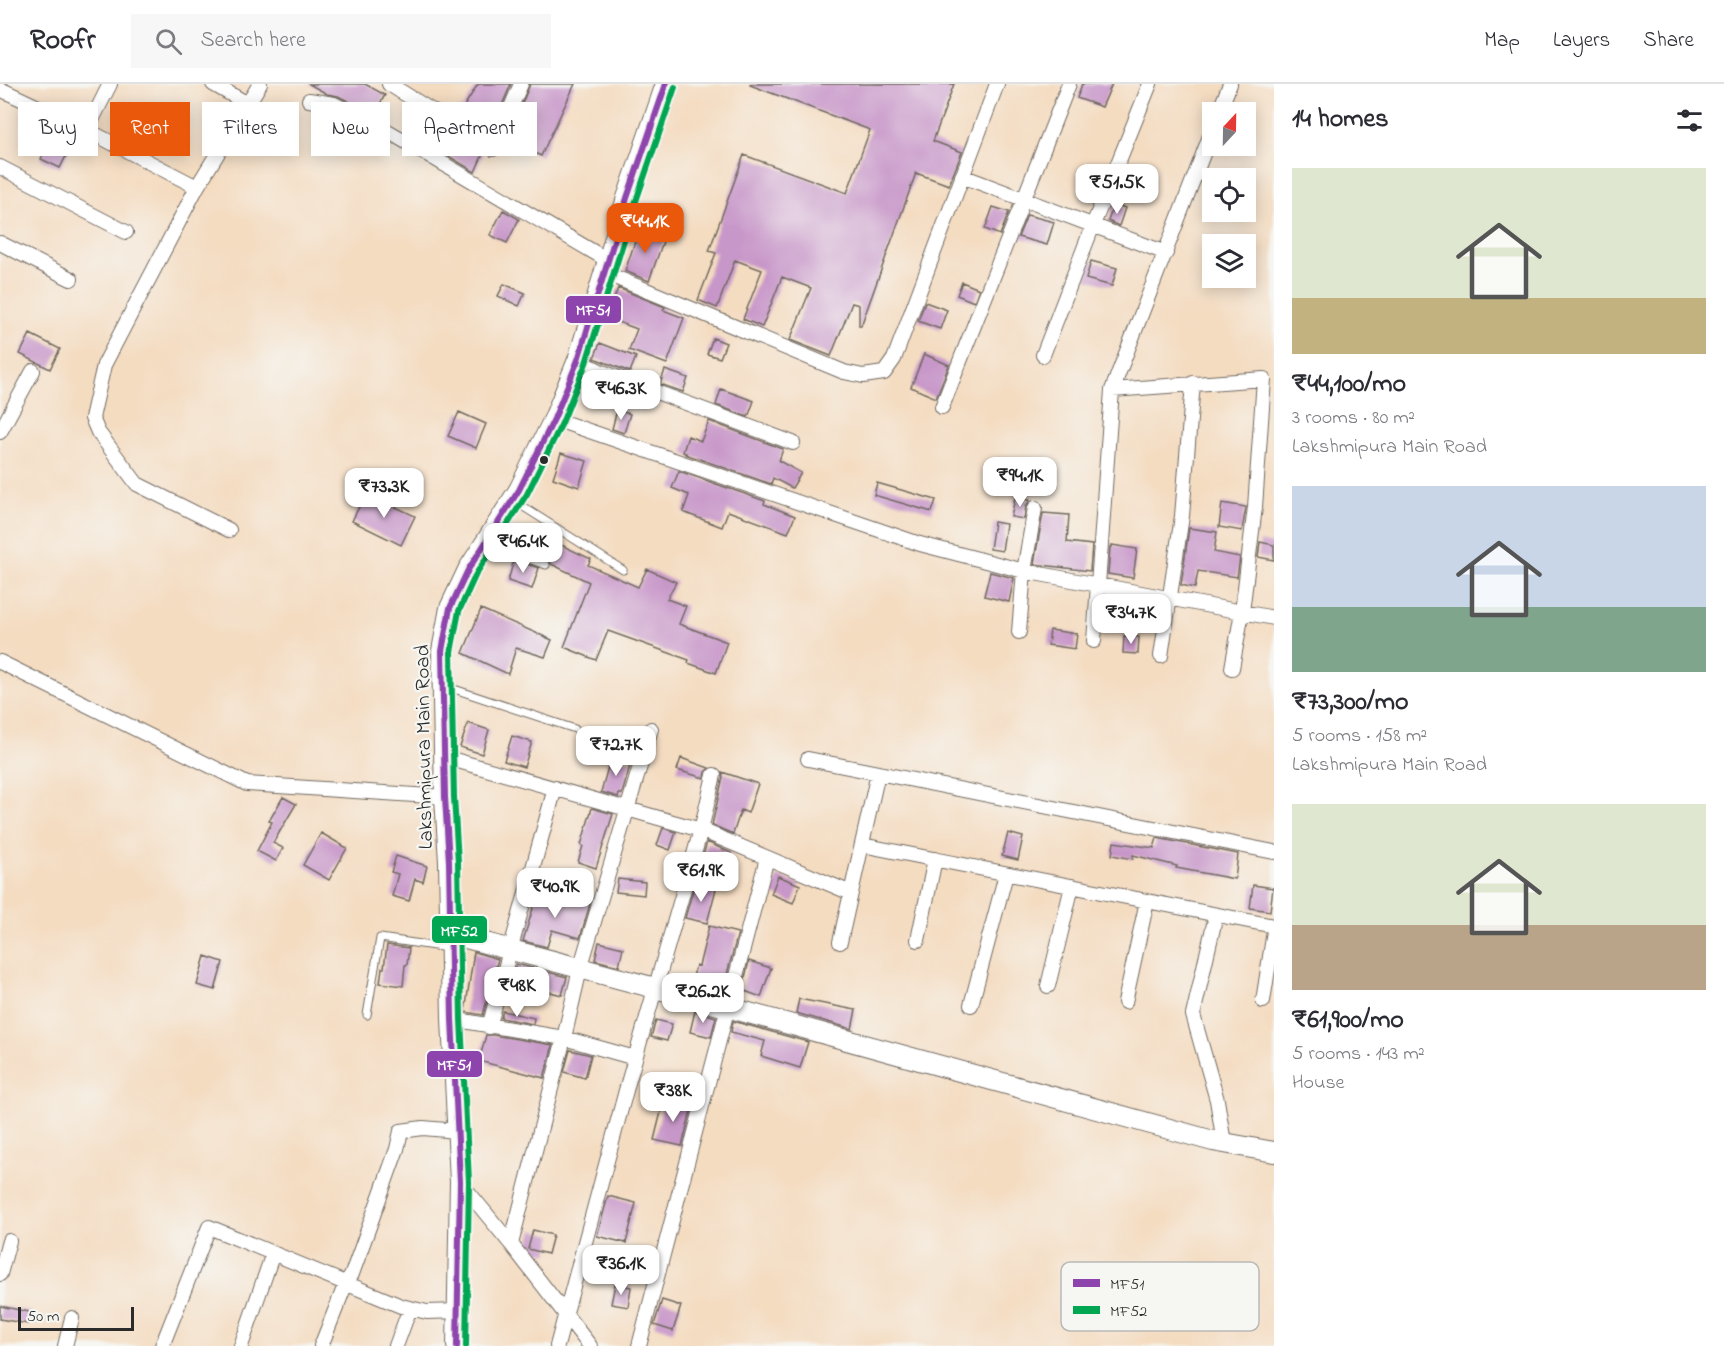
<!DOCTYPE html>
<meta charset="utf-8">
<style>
:root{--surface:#fff;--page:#f7f7f7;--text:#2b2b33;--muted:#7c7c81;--line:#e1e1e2;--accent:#ea580c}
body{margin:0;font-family:"Indie Flower",sans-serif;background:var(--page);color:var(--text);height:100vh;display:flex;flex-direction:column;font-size:22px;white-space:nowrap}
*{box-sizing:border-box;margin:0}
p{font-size:20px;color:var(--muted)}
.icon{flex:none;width:33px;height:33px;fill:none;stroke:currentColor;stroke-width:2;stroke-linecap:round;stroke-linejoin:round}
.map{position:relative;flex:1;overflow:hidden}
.panel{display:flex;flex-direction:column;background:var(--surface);width:450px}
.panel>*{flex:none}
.top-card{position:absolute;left:18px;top:18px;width:570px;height:54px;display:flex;gap:12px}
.needle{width:39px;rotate:22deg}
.controls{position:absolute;left:1202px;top:18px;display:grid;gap:12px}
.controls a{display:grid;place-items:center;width:54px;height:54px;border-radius:0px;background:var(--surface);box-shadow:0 3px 15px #0003;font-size:30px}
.scale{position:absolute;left:18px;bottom:15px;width:116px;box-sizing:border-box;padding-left:6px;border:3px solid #2b2b2b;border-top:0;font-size:16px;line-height:21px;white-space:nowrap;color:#2b2b2b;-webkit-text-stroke:4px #f6f6f2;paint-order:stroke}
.price{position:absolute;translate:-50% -51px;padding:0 14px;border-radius:12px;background:#fff;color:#222;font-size:20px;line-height:39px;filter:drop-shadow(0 2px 3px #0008)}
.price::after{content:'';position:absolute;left:50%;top:36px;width:18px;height:14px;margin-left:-9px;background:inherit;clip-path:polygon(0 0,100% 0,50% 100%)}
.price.on{background:var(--accent);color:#fff}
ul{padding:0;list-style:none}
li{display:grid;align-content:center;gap:12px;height:318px;padding:0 18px}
li span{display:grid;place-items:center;height:186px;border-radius:0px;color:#555}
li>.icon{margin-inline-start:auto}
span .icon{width:108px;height:108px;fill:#fffc;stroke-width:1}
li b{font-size:26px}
h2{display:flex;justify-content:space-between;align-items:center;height:72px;padding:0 18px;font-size:26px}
.tag{padding:0 21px;border-radius:0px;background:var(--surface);box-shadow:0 3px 15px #0003;font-size:21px;line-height:54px}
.tag.on{background:var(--accent);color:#fff}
header{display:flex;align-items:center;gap:36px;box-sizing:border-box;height:84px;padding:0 30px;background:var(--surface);border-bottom:2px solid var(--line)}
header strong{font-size:28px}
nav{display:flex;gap:33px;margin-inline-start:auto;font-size:21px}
.search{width:420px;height:54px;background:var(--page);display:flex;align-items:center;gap:15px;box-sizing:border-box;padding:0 21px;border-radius:0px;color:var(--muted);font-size:22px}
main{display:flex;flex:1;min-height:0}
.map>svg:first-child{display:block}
</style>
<header>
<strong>Roofr</strong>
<div class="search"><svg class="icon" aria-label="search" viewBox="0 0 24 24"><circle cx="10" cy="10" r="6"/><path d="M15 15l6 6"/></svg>Search here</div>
<nav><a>Map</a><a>Layers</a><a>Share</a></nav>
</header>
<main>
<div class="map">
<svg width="1274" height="1262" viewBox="0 0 1274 1262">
<rect width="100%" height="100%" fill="#f6f6f2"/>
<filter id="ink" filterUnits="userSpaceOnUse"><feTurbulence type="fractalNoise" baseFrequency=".0167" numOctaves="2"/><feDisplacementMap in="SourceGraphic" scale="12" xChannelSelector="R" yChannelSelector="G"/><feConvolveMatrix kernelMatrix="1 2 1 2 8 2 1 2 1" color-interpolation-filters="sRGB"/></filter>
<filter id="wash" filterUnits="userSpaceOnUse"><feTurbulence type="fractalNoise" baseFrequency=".008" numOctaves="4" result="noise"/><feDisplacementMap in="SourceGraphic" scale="24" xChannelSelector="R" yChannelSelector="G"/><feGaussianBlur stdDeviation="1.35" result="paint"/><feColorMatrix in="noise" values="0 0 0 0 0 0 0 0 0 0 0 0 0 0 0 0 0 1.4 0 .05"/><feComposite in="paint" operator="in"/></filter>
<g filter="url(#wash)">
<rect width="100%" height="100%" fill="#f4dcc1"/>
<g id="blocks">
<path fill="#c897c9" d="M 309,0 L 365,0 L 385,11 L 374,30 L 338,12 L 327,10 Z
M 478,0 L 511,0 L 489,52 L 456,31 L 461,23 L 463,24 Z
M 530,0 L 575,0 L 541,72 L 507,56 Z
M 750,0 L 954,0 L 933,57 L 962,68 L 949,101 L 916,89 L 861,242 L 859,242 L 859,221 L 852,219 L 831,272 L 790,256 L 811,204 L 782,193 L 762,243 L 743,235 L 762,186 L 735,176 L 717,224 L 698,216 L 716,169 L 709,167 L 744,71 L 847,109 L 870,46 L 750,1 Z
M 1082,0 L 1112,0 L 1102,23 L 1077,14 Z
M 56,44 L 75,54 L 60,84 L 41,75 Z
M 454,51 L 483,70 L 475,88 L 445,70 Z
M 1114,120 L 1125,124 L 1119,142 L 1108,137 Z
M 993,123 L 1009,128 L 1000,151 L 985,145 Z
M 503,126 L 519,135 L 507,159 L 490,151 Z
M 1027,131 L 1054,138 L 1047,161 L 1018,153 Z
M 640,143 L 665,152 L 649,197 L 625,187 Z
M 1091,177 L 1117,184 L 1112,202 L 1086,195 Z
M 962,198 L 979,205 L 974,218 L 957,211 Z
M 504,200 L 525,209 L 519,222 L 498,212 Z
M 618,204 L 665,223 L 663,226 L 684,234 L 667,280 L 629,266 L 637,245 L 607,234 Z
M 925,218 L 947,226 L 940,245 L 918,237 Z
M 30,250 L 60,265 L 50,285 L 20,270 Z
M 713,254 L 726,259 L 720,274 L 707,270 Z
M 600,259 L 636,273 L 630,288 L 594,274 Z
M 924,270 L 949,281 L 936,314 L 911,303 Z
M 665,286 L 688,294 L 683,308 L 660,300 Z
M 605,299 L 620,304 L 613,324 L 598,318 Z
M 721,305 L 754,317 L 748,333 L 716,321 Z
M 617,326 L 630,330 L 624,349 L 612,345 Z
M 459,328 L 486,340 L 476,364 L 448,352 Z
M 709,337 L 783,365 L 779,377 L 801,389 L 792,404 L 773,394 L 771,400 L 685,370 L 686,369 L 683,368 L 688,352 L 701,357 Z
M 561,369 L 587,377 L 579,403 L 553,394 Z
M 679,387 L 765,417 L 764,420 L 795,432 L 788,449 L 728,427 L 722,443 L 683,428 L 689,411 L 672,404 Z
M 877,399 L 936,416 L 932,428 L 874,411 Z
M 366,409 L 415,432 L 401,461 L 352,437 Z
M 1015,414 L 1030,416 L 1026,422 L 1024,435 L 1011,433 Z
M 1222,419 L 1246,423 L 1242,447 L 1219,443 Z
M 1043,429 L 1069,431 L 1067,458 L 1092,461 L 1090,487 L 1034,480 Z
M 994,438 L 1006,440 L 1002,467 L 990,465 Z
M 1189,444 L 1217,448 L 1214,468 L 1240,473 L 1237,493 L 1198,487 L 1195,504 L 1181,501 Z
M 1260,458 L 1274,461 L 1274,476 L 1258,473 Z
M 557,459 L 591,475 L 588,481 L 638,503 L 647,485 L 676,498 L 667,515 L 686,522 L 679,540 L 727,558 L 716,589 L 688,579 L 689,576 L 608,547 L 596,576 L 564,563 L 589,498 L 551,480 L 549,476 Z
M 1112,461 L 1137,465 L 1133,494 L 1108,490 L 1110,463 L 1112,463 Z
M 514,476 L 539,484 L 532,505 L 508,497 Z
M 990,488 L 1014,494 L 1009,518 L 984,512 Z
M 1143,519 L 1159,522 L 1156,543 L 1138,539 Z
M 481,525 L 552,556 L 545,573 L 516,564 L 508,590 L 463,569 Z
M 1050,546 L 1077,550 L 1075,565 L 1048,561 Z
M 1124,552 L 1139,553 L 1138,570 L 1123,569 Z
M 468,639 L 489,646 L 482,670 L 460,663 Z
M 512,652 L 532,658 L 524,683 L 504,677 Z
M 611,672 L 631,678 L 622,710 L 619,710 L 618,713 L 601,708 Z
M 681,674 L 709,684 L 705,688 L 704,694 L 677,686 Z
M 722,688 L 758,700 L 748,729 L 741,726 L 733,750 L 712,741 L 723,693 Z
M 283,713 L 296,720 L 273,759 L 283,764 L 276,777 L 257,767 L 272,738 L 269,737 Z
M 592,724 L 613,730 L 596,784 L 578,778 L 583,762 L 581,761 Z
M 663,744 L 676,748 L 670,766 L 657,761 Z
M 321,749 L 347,764 L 329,796 L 303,781 Z
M 1008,749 L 1023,753 L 1018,776 L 1002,772 Z
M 1157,754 L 1238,770 L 1235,795 L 1176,784 L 1177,782 L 1133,771 L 1133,775 L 1112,771 L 1114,758 L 1154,764 Z
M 707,758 L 731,769 L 727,783 L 702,775 Z
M 396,772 L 427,782 L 423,798 L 415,795 L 409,817 L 392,812 L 398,790 L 391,788 Z
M 778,792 L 800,801 L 793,819 L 771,810 Z
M 618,795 L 645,798 L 644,811 L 616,808 Z
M 695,799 L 716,805 L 707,839 L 685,834 Z
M 1253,801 L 1273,804 L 1270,827 L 1250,824 Z
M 537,811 L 564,819 L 566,813 L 590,820 L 580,854 L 552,846 L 547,863 L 523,857 Z
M 709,842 L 738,849 L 722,909 L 691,901 L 696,881 L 699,882 Z
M 599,858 L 623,864 L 619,882 L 595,876 Z
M 387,861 L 409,864 L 407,881 L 405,881 L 403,902 L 380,899 L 382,884 L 384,884 Z
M 474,868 L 498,875 L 483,931 L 465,928 Z
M 205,872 L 223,878 L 215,906 L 197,901 Z
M 749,877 L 771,884 L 761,913 L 742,906 Z
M 516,880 L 567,893 L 562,911 L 511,898 Z
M 799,915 L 856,926 L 852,945 L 796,929 Z
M 503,927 L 534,934 L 533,940 L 501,934 Z
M 695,927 L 716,933 L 711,953 L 690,948 Z
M 656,936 L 672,940 L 667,957 L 651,953 Z
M 733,937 L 808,958 L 800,984 L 761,972 L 765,957 L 731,948 Z
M 486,951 L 493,951 L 553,961 L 544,994 L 479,977 Z
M 570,966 L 591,971 L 585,994 L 564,988 Z
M 664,1016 L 692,1023 L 682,1062 L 654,1056 Z
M 608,1112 L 636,1119 L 626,1159 L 597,1152 Z
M 533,1146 L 553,1151 L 548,1170 L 528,1165 Z
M 615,1200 L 631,1203 L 628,1223 L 611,1220 Z
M 662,1216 L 681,1222 L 673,1247 L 654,1241 Z
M 0,1222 L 30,1228 L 28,1240 L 0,1235 Z"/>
</g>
</g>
<g filter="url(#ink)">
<use href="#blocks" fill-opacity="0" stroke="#716960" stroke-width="1.5"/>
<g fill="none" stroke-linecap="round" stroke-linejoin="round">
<defs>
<path id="lane" d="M 514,417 L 623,486
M 487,461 L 546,481
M 445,602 L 575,645
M 367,931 L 380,854 L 448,864"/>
<path id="street" d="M 213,0 L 246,19
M 389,0 L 493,65 L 521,0
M 0,5 L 87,46 L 197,103
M 309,16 L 334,20 L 391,49 L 609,177
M 1219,28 L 1230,0
M 87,46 L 110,0
M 0,83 L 126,148
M 962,92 L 1166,169
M 0,159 L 71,195
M 605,189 L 844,288 L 863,292 L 884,289 L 894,275 L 997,0
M 1043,271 L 1093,141 L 1150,0
M 578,276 L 600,287 L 793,359
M 1112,306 L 1264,295 L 1255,423 L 1242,528 L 1232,584
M 942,323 L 1069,0
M 554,335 L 920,460 L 1024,487 L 1274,534
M 0,348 L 33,287
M 229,446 L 137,400 L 98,348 L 92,334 L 104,281 L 197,103 L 260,0
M 1019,548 L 1024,487 L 1035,424
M 1094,557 L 1112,306 L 1212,47
M 1161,572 L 1182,432 L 1193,299
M 0,578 L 247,700 L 445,713
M 444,673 L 701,746 L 851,809
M 808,675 L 1274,768
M 862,761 L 1274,842
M 1216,831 L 1193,931 L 1217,1016 L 1224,1059
M 918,856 L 935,775
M 840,858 L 878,689
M 1048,902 L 1072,802
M 1263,917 L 1274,847
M 1125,918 L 1147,817
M 971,921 L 1006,790
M 452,935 L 564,954 L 511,1160
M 489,943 L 555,704
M 635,974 L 564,954 L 580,885 L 651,645
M 460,1098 L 511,1160 L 590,1262
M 0,1190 L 9,1157
M 65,1262 L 72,1234
M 162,1262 L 209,1143 L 401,1222 L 427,1228 L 459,1227
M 241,1262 L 273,1169
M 321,1262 L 346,1199 L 352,1190 L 397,1065 L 401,1047 L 423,1044 L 458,1047
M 396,1262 L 410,1224
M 557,1262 L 628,999 L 701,746 L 714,691
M 639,1262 L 767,774"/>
<path id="secondary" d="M 451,850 L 727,923 L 1213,1057 L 1274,1068
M 457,1262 L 460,1098 L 452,935 L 449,778 L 445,713 L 442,567 L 450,524 L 468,486 L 519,406 L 554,335 L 578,276 L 627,114 L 666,0"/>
</defs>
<use href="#lane" stroke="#716960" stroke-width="9"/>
<use href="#street" stroke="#716960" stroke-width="16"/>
<use href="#secondary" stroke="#716960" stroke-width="22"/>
<use href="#lane" stroke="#fff" stroke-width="7"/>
<use href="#street" stroke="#fff" stroke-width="14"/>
<use href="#secondary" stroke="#fff" stroke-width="20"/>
<defs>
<path id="bus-1" d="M 457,1262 L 460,1098 L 452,935 L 449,778 L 445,713 L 442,567 L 450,524 L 468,486 L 519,406 L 554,335 L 578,276 L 627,114 L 666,0"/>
<path id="bus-2" d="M 466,1262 L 469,1098 L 461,935 L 458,778 L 454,713 L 451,568 L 459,527 L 476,490 L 527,410 L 562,339 L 586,279 L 636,117 L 675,3"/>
</defs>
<use href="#bus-1" stroke="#f6f6f2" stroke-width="10"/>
<use href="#bus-2" stroke="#f6f6f2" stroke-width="10"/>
<use href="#bus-1" stroke="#8e44ad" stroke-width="6"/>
<use href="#bus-2" stroke="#00a651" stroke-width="6"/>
</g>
</g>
<circle fill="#2b2b2b" stroke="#f6f6f2" stroke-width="2" cx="544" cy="376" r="5"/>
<g text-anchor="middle" stroke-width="4.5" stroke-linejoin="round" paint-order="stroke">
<g font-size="21" fill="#2b2b2b" stroke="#f6f6f2">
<text transform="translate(423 663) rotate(-91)" y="7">Lakshmipura Main Road</text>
</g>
</g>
<rect x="1061" y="1178" width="198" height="69" rx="9" fill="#f6f6f2" stroke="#b9b9b6" stroke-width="1.5"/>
<rect x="1073" y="1195" width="27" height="8" fill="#8e44ad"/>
<rect x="1073" y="1222" width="27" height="8" fill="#00a651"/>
<g font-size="16" fill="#2b2b2b">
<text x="1110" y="1205">MF51</text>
<text x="1110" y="1232">MF52</text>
</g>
<g stroke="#f6f6f2" stroke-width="2">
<rect x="565" y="211" width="57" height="29" rx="6" fill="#8e44ad"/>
<rect x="431" y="831" width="57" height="29" rx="6" fill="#00a651"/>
<rect x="426" y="966" width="57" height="28" rx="6" fill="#8e44ad"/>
</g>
<g font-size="16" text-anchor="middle" font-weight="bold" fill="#fff">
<text x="593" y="231">MF51</text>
<text x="459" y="852">MF52</text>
<text x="454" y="986">MF51</text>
</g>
</svg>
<div class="controls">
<a><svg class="needle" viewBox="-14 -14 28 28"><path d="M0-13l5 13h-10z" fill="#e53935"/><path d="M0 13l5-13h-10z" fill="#7c7c81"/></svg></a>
<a><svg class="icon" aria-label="locate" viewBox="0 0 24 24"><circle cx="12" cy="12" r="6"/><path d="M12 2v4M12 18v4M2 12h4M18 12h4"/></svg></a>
<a><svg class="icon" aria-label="layers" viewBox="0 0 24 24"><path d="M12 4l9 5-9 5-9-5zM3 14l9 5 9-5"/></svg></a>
</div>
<div class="scale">50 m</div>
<b class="price" style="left:1117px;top:131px">₹51.5K</b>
<b class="price on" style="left:645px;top:170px">₹44.1K</b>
<b class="price" style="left:621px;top:337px">₹46.3K</b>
<b class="price" style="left:1020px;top:424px">₹94.1K</b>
<b class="price" style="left:384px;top:435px">₹73.3K</b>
<b class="price" style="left:523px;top:490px">₹46.4K</b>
<b class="price" style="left:1131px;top:561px">₹34.7K</b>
<b class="price" style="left:616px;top:693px">₹72.7K</b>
<b class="price" style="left:701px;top:819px">₹61.9K</b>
<b class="price" style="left:555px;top:835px">₹40.9K</b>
<b class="price" style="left:517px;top:934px">₹48K</b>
<b class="price" style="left:703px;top:940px">₹26.2K</b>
<b class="price" style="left:673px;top:1039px">₹38K</b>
<b class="price" style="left:621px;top:1212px">₹36.1K</b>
<div class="top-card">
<a class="tag">Buy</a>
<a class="tag on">Rent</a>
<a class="tag">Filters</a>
<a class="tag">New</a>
<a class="tag">Apartment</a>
</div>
</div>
<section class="panel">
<h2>14 homes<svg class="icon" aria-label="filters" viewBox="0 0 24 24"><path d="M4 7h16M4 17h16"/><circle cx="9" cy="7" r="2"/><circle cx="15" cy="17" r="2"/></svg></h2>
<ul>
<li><span style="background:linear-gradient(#dfe7d0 70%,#c2b280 0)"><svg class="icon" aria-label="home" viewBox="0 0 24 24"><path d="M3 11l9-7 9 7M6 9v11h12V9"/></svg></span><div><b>₹44,100/mo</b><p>3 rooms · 80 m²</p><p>Lakshmipura Main Road</p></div></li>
<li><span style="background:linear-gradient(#c9d6e8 65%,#7fa58c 0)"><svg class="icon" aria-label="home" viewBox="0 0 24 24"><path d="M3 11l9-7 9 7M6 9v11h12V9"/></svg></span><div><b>₹73,300/mo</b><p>5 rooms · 158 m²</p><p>Lakshmipura Main Road</p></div></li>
<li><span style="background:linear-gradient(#dfe7d0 65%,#b9a48a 0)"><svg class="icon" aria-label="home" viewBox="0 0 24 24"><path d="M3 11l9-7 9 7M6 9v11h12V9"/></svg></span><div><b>₹61,900/mo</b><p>5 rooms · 143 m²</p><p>House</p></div></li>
</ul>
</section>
</main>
